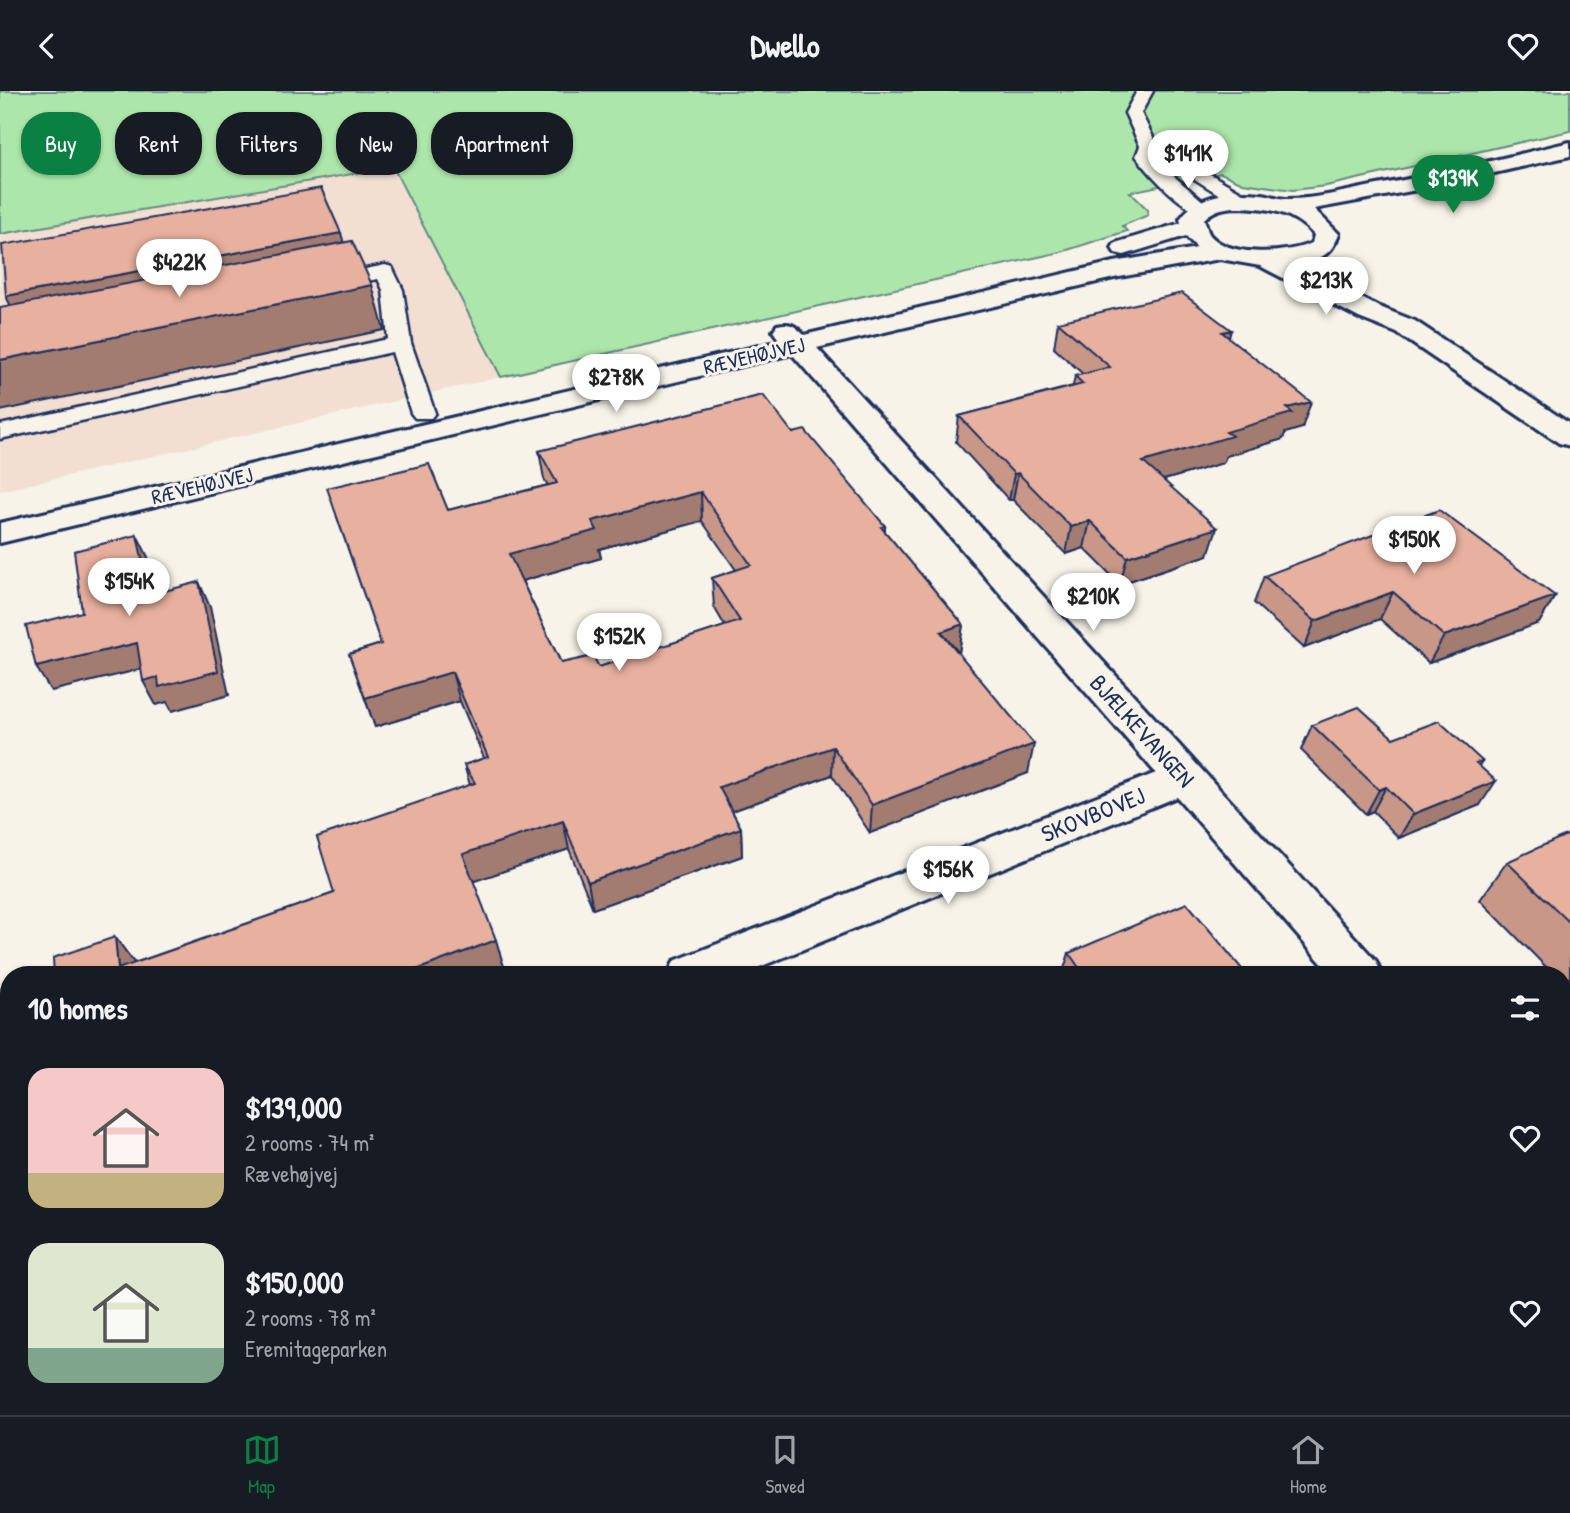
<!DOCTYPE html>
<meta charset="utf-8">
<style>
:root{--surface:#171b24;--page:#20242c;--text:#f1f3f6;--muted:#9ea1a6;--line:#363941;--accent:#0b8043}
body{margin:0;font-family:"Patrick Hand",sans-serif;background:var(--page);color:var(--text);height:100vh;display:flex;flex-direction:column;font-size:26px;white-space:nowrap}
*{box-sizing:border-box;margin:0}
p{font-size:23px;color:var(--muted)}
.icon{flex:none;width:38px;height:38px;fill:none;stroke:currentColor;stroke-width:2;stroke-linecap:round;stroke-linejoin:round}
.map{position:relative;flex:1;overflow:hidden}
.panel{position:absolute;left:0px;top:875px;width:1572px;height:450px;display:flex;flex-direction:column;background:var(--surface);border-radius:28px 28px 0 0;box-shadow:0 2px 5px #0004}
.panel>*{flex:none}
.guide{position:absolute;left:21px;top:21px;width:700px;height:63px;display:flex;gap:14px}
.price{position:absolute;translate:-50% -60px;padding:0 16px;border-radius:24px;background:#fff;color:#222;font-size:23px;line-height:46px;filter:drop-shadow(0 2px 4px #0008)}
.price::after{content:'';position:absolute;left:50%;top:42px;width:21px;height:16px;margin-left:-10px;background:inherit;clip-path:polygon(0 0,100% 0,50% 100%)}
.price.current{background:var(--accent);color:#fff}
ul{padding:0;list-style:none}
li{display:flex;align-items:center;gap:21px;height:175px;padding:0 28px}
li span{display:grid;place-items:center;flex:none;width:196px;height:140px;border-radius:21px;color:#555}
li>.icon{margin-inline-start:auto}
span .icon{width:84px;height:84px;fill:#fffc;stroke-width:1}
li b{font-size:30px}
h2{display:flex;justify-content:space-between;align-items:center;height:84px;padding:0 28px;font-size:30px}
.pill{padding:0 24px;border-radius:28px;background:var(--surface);box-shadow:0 2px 5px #0004;font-size:24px;line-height:63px}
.pill.current{background:var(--accent);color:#fff}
header{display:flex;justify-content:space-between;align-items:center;height:91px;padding:0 28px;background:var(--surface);font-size:32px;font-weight:800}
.tabs{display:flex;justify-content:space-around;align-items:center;height:98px;border-top:2px solid var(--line);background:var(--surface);font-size:19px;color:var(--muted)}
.tabs a{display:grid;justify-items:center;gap:4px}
.tabs .current{color:var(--accent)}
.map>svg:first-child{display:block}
</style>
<header><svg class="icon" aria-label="back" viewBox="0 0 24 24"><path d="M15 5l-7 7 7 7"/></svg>Dwello<svg class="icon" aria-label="heart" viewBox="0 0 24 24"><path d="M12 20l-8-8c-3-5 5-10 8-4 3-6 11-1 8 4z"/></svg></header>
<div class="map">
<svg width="1570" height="1324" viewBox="0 0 1570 1324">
<rect width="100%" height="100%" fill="#f7f3e8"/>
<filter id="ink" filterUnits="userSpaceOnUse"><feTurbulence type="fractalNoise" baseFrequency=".0143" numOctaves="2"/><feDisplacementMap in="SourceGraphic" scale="14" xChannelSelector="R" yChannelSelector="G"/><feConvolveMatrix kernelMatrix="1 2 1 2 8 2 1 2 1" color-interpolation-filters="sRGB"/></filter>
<g filter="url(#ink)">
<path fill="#f2dfd2" d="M 393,76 L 501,286 L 0,400 L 0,143 Z"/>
<path fill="#ade6aa" stroke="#648a84" stroke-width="2" d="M 0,0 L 1570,0 L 1570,40 L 1326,95 L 1293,99 L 1243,92 L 1221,82 L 1130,101 L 1148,119 L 1148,124 L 1122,135 L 1127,140 L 1061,161 L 501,286 L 393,76 L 0,143 Z"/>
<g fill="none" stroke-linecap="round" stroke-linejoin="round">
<defs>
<path id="service" d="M 1137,0 L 1153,0 L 1141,22 L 1155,50 L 1174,58 L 1205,80 L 1248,105 L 1250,109 L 1248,113 L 1234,113 L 1155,63 L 1176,87 L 1211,117 L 1208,121 C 1187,126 1148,81 1136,65 L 1140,55 L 1125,22 Z
M 385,174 L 392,176 L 403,199 L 411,252 L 435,322 L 431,327 L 415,327 L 411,322 L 392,261 L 0,348 L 0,334 L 388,248 L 383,199 L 378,188 L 325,198 L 318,196 L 315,192 L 318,188 Z"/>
<path id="minor" d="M 1570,51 L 1570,65 L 1428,97 L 1314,118 L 1339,143 C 1331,166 1317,170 1295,173 L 1377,215 L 1415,230 L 1570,333 L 1570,355 L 1559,352 L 1397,242 L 1359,227 L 1260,175 L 1220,168 L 1114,187 L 817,257 L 1376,870 L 1382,884 L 1332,884 L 1177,706 L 740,884 L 668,884 L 674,870 L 1156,682 L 792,263 L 0,452 L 0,432 L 780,250 L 773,240 L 777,234 C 790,231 795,234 804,244 L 1114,171 L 1197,157 L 1186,145 L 1124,164 L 1115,162 L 1112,157 L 1115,152 L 1181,132 L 1180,128 C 1198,102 1232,100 1262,103 C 1270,104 1280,108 1288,108 C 1316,108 1345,100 1372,95 C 1439,83 1504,67 1570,51 ZM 1240,116 C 1270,117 1294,121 1314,144 L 1312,152 C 1287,163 1230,167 1210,144 C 1207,140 1206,132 1204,128 C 1214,118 1226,116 1240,116 Z
M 1563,1085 L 1570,1088 L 1570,1143 L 1563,1140 Z
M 9,1128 L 9,1181 L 0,1184 L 0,1132 Z"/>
</defs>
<use href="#service" stroke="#1b2f5e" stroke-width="5"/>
<use href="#minor" stroke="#1b2f5e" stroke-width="6"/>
<use href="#service" fill="#f7f3e8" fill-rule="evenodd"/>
<use href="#minor" fill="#f7f3e8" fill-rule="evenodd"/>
</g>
<path fill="#c89788" stroke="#1b2f5e" stroke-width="2" fill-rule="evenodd" d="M 1058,231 L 1229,247 L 1302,337 L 1285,342 L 1283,348 L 1226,365 L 1223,372 L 1164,389 L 1208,464 L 1120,493 L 1084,457 L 1066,463 L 1013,409 L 1009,409 L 956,351 L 959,325 L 1073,295 L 1075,285 L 1083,283 L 1054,257 Z
M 793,342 L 885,435 L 885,441 L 963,533 L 959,562 L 1028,682 L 870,742 L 832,684 L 732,720 L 741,737 L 742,765 L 593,818 L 569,758 L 473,790 L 504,876 L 54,884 L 115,846 L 134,872 L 334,802 L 470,694 L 464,674 L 484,667 L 460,610 L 375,636 L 349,563 L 381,553 L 337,426 L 448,419 L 548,394 L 544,388 L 539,360 ZM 702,430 L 736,479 L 712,487 L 714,516 L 725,535 L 599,576 L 561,572 L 522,490 L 601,467 L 599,458 Z
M 1264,485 L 1555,505 L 1539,532 L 1429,572 L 1380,528 L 1304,557 L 1254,512 Z
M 1312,634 L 1393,647 L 1482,670 L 1479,675 L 1480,714 L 1399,747 L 1373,720 L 1366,723 L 1301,659 Z
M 1570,747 L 1570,981 L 1563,974 L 1563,884 L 1554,884 L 1480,809 L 1507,771 Z
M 1069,862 L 1247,884 L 1062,884 Z
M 708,1316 L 813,1316 L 799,1323 L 799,1324 L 711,1324 Z"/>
<path fill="#a27b6f" stroke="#1b2f5e" stroke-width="2" d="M 341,142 L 351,178 L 24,243 L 6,205 Z
M 372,194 L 384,239 L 0,320 L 0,269 Z
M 1231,239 L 1224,265 L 1222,241 Z
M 1311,311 L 1302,337 L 1285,342 L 1283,348 L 1226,365 L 1223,372 L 1136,397 L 1143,371 L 1226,341 L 1287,317 Z
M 1018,382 L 1013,409 L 1009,409 L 1014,383 Z
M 701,401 L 702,430 L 599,458 L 601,467 L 515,492 L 509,463 L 592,430 Z
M 1090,430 L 1084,457 L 1066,463 L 1071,436 Z
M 1217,437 L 1208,464 L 1120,493 L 1127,466 Z
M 137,444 L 149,468 L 162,528 L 130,509 Z
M 199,491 L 210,516 L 229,604 L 172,620 L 167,611 L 156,614 L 143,590 Z
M 1393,501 L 1380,528 L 1304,557 L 1315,530 Z
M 1555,505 L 1539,532 L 1429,572 L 1444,545 Z
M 963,533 L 959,562 L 941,541 Z
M 137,552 L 150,576 L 51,600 L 36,576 Z
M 452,581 L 460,610 L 375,636 L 365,607 Z
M 1034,653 L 1028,682 L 870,742 L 872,714 Z
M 833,656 L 832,684 L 721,724 L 719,696 Z
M 1496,690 L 1480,714 L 1399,747 L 1413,723 Z
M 1386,696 L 1373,720 L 1366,723 L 1379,699 Z
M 563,730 L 569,758 L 472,791 L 463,763 Z
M 741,737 L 742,765 L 593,818 L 588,791 Z
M 115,846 L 135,873 L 118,878 Z
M 496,849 L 504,876 L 483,884 L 403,884 Z
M 9,1026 L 9,1060 L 0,1063 L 0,1030 Z
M 182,1316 L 198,1316 L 199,1324 L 183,1324 Z
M 406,1316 L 421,1316 L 410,1321 Z
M 549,1316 L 579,1316 L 563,1324 L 552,1324 Z
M 793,1316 L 813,1316 L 797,1324 Z"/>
<path fill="#e8b09e" stroke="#1b2f5e" stroke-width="2" fill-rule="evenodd" d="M 321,97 L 341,142 L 6,205 L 2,154 Z
M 352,150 L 372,194 L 0,269 L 0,217 Z
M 1182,202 L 1231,239 L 1222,241 L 1233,250 L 1311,311 L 1287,317 L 1292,322 L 1226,341 L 1232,345 L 1143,371 L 1217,437 L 1127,466 L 1090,430 L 1071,436 L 1018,382 L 1014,383 L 959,325 L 1083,293 L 1075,285 L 1110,276 L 1058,231 Z
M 763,304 L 793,342 L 805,339 L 885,435 L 881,436 L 963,533 L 941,541 L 1034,653 L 872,714 L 833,656 L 719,696 L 741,737 L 588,791 L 563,730 L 463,763 L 496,849 L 403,884 L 54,884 L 53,867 L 115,846 L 118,878 L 334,802 L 317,746 L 475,692 L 464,674 L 488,666 L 452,581 L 365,607 L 349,563 L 381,553 L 327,397 L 429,373 L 448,419 L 557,392 L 539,360 ZM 701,401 L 751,474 L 712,487 L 740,530 L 599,576 L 593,565 L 561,572 L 509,463 L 597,439 L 592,430 Z
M 1439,419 L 1555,505 L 1444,545 L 1393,501 L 1315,530 L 1264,485 Z
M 137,444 L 150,504 L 130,509 L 199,491 L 218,580 L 159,596 L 158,586 L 143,590 L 137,552 L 36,576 L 26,535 L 82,521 L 74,460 Z
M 1359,616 L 1393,647 L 1439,630 L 1482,670 L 1476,672 L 1496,690 L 1413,723 L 1386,696 L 1379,699 L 1312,634 Z
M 1566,744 L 1570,747 L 1570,832 L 1507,771 Z
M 1187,812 L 1247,884 L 1084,884 L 1069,862 Z
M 1570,886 L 1570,912 L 1563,905 L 1563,890 Z
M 9,948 L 9,1026 L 0,1030 L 0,951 Z
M 1563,1292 L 1570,1301 L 1570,1324 L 1389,1324 L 1402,1316 L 1563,1316 Z
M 9,1293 L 9,1316 L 182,1316 L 183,1324 L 3,1324 L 2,1301 Z
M 417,1316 L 549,1316 L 552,1324 L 419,1324 Z
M 712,1316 L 796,1316 L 799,1324 L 715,1324 Z"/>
</g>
<g text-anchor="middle" stroke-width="6" stroke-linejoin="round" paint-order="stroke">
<g font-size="21" fill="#1b2f5e" stroke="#f7f3e8">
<text transform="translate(754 265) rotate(-13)" y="7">RÆVEHØJVEJ</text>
<text transform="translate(202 395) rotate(-13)" y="7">RÆVEHØJVEJ</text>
</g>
<g font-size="24" fill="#1b2f5e" stroke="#f7f3e8">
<text transform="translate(1142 640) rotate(48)" y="8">BJÆLKEVANGEN</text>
<text transform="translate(1093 724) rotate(-22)" y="8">SKOVBOVEJ</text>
</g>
</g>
</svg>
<b class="price" style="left:1188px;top:99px">$141K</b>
<b class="price current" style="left:1453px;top:124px">$139K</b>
<b class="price" style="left:179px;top:208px">$422K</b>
<b class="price" style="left:1326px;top:226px">$213K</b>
<b class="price" style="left:616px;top:323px">$278K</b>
<b class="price" style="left:1414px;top:485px">$150K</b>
<b class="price" style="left:129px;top:527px">$154K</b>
<b class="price" style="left:1093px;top:542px">$210K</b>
<b class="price" style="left:619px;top:582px">$152K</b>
<b class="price" style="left:948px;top:815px">$156K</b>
<div class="guide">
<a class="pill current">Buy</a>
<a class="pill">Rent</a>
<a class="pill">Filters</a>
<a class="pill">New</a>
<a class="pill">Apartment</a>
</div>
<section class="panel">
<h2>10 homes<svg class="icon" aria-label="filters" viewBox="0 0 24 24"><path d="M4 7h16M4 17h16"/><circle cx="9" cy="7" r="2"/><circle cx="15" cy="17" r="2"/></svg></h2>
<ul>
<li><span style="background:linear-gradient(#f6c9c9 75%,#c2b280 0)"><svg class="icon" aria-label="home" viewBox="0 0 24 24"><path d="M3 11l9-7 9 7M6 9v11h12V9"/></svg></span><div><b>$139,000</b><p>2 rooms · 74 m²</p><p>Rævehøjvej</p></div><svg class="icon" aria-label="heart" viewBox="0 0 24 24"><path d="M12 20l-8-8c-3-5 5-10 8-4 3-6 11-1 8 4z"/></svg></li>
<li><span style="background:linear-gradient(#dfe7d0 75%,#7fa58c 0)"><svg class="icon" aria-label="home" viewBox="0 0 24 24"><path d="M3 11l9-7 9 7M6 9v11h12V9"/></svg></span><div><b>$150,000</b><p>2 rooms · 78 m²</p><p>Eremitageparken</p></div><svg class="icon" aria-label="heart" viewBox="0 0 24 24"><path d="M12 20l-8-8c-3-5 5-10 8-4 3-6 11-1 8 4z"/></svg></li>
</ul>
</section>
</div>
<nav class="tabs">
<a class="current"><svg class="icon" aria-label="map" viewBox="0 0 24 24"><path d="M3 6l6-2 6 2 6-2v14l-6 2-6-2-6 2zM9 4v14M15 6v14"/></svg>Map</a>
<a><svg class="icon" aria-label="saved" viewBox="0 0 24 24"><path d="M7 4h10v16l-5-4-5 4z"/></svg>Saved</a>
<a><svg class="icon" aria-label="home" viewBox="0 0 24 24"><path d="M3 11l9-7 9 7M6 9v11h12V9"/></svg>Home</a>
</nav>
